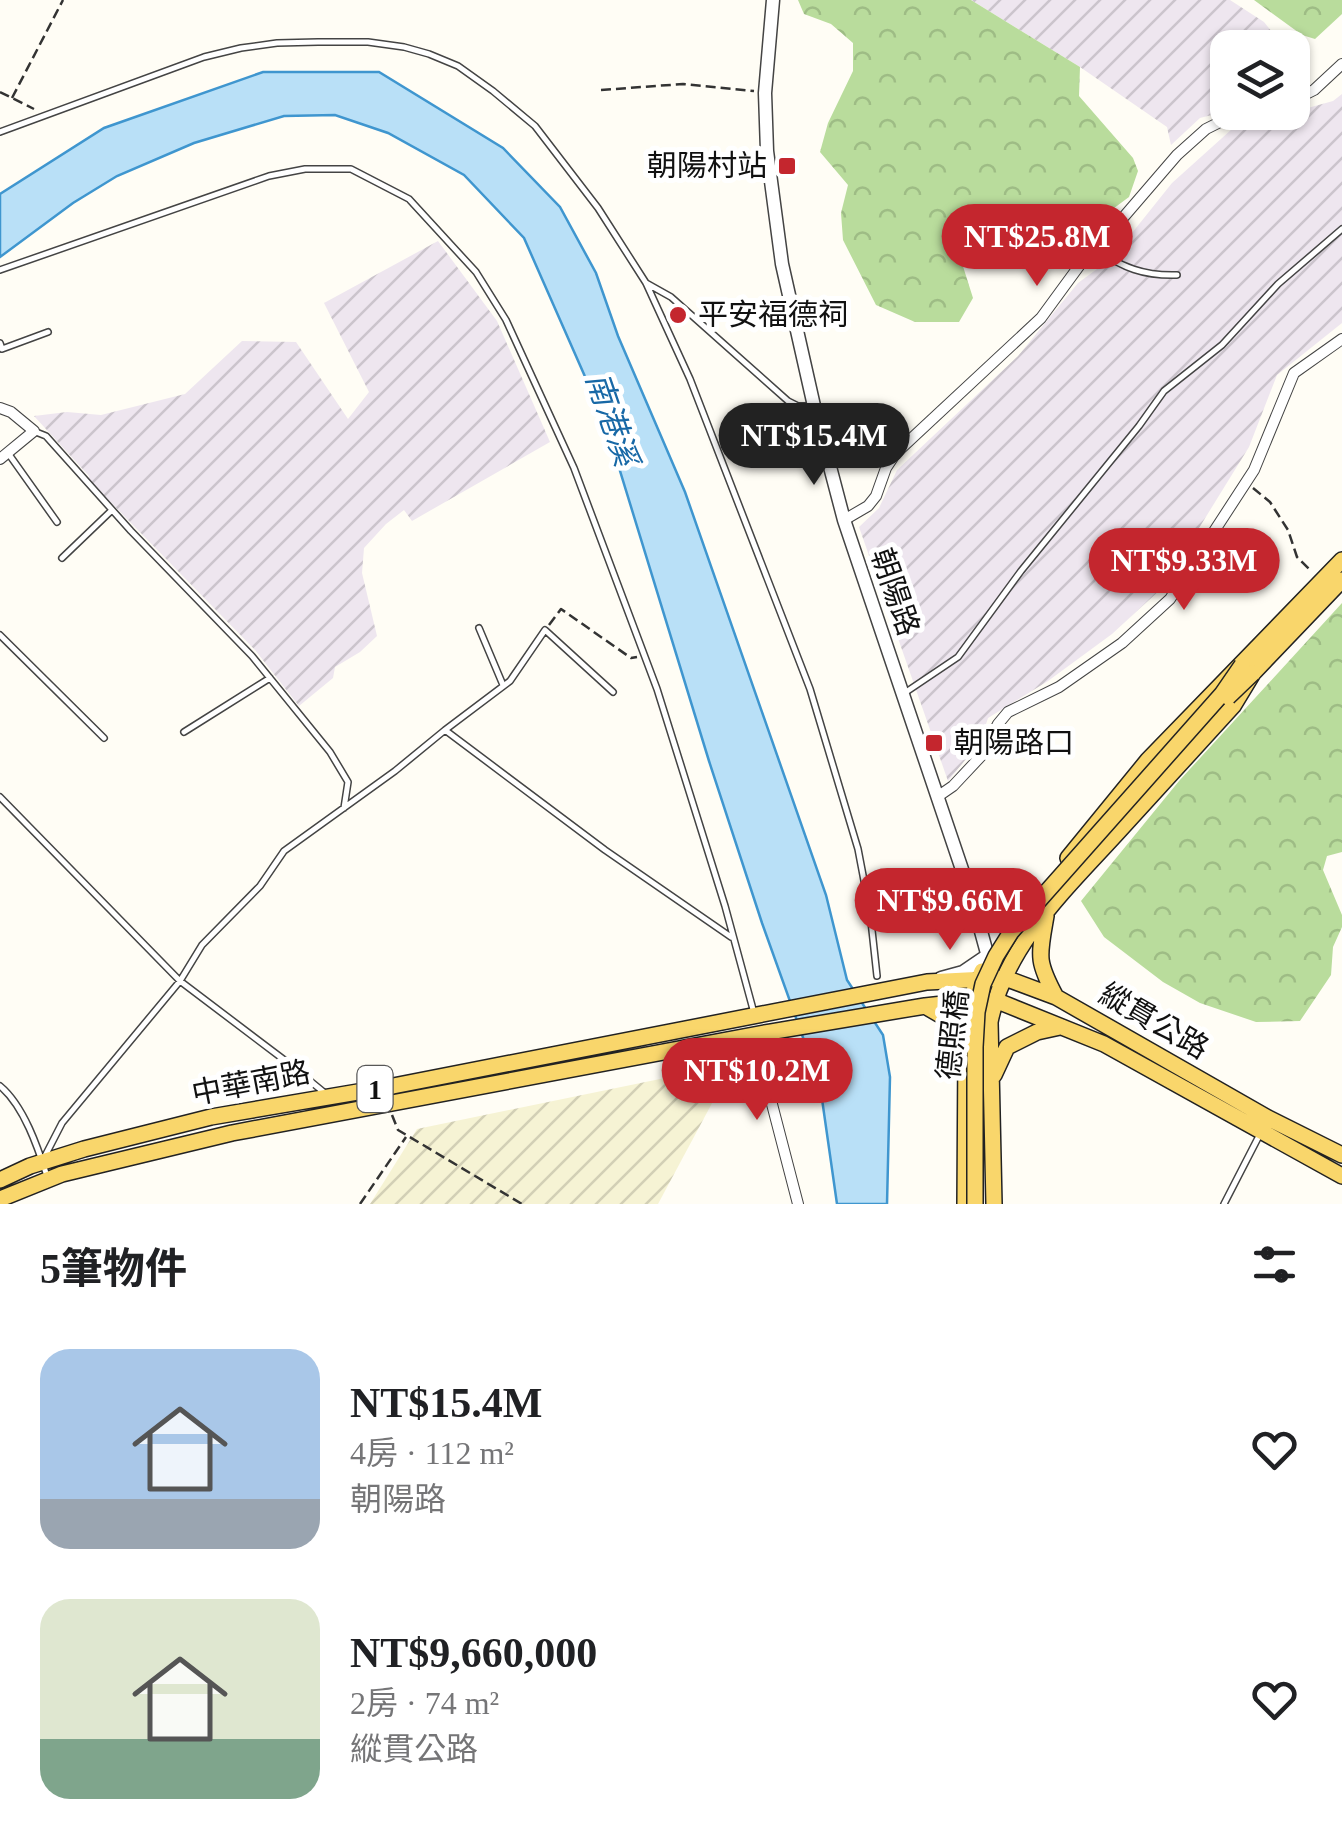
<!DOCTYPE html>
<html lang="zh-TW">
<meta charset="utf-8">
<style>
:root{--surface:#fff;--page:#f6f6f6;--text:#202124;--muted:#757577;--accent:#c4262e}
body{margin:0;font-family:"Times New Roman","Noto Sans TC",serif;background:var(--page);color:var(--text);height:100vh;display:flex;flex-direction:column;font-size:38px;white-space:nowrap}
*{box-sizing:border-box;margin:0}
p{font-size:32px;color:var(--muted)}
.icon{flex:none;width:55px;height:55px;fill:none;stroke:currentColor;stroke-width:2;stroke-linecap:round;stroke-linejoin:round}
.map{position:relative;height:1204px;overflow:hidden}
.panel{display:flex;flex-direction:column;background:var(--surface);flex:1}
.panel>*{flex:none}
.buttons{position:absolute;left:1210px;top:30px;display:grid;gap:20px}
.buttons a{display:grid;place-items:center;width:100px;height:100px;border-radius:20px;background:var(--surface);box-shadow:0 2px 8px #0004;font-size:50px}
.price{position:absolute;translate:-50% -85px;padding:0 22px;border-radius:35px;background:var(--accent);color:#fff;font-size:32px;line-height:65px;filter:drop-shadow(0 2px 5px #0008)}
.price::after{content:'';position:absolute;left:50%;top:60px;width:30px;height:22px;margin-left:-15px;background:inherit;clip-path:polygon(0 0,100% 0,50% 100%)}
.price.on{background:#222;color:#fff}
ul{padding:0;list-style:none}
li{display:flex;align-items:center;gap:30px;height:250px;padding:0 40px}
li span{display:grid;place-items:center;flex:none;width:280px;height:200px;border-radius:30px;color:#555}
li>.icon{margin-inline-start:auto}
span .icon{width:120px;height:120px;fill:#fffc;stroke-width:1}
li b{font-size:42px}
h2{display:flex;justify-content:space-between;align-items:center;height:120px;padding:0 40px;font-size:42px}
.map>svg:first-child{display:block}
</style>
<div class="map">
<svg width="1342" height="1204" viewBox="0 0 1342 1204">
<defs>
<pattern id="industrial-furrows" width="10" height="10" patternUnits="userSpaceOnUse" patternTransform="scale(2.5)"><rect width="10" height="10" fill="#eee6ef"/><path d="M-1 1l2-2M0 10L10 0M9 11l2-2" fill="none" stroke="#cbc4cc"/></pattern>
<pattern id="farmland-furrows" width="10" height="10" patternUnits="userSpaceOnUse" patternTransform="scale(2.5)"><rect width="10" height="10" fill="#f6f3d4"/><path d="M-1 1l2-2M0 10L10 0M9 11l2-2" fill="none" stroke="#d2cfb5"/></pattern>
<pattern id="forest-crowns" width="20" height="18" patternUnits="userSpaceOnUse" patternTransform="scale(2.5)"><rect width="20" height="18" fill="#b9dc9c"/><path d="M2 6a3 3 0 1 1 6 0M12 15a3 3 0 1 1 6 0" fill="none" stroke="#9ebc85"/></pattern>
</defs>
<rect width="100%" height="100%" fill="#fffdf5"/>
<path fill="url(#industrial-furrows)" d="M 971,0 L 1230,0 L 1264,22 L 1284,47 L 1228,48 L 1227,111 L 1200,118 L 1171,145 L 1167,127 L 1080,67 Z
M 1342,94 L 1342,323 L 1277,375 L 1249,447 L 1162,588 L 1112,634 L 1048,681 L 988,718 L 980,742 L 948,781 L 859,527 L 879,508 L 897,470 L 1018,356 L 1078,283 L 1112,258 L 1172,183 L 1232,129 L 1333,101 Z
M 438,241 L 497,321 L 550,442 L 412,521 L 404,510 L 386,524 L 364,548 L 362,573 L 377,636 L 360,652 L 335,667 L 333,678 L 299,706 L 255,650 L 89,480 L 89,476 L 34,416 L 67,412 L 101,415 L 185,394 L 242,341 L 296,342 L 348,419 L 369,392 L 324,303 Z"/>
<path fill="url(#farmland-furrows)" d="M 733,1064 L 658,1204 L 370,1204 L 417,1129 Z"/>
<path fill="url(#forest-crowns)" d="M 798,0 L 971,0 L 1080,67 L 1079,96 L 1133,158 L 1138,171 L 1129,197 L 1106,214 L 1007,229 L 964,246 L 961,260 L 973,298 L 959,322 L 915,322 L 876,305 L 843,240 L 841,213 L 848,185 L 820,152 L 828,123 L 853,71 L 853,43 L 831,24 L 804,14 Z
M 1254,0 L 1342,0 L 1342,14 L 1315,39 L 1302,35 Z
M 1342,603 L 1342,852 L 1327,856 L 1323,870 L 1342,915 L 1342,927 L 1333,947 L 1331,975 L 1300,1021 L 1256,1022 L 1200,1003 L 1163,982 L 1104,937 L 1081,901 L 1179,781 Z"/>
<path fill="#b9e0f7" stroke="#3f96cf" stroke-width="2.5" d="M 263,72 L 379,72 L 503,148 L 560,207 L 596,273 L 618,336 L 685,492 L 826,895 L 847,980 L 883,1035 L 890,1077 L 887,1204 L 837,1204 L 820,1085 L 762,923 L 709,761 L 605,422 L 524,238 L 464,175 L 388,133 L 335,115 L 284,116 L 194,143 L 117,176 L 73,203 L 0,257 L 0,194 L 104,128 Z"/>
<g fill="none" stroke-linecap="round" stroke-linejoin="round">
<defs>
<path id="service" d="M 0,132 L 204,57 L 241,48 L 277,43 L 318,42 L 368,42 L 404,47 L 429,54 L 458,66 L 493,91 L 535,126 L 598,208 L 646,283 L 690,379 L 810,689 L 858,849 L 870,912 L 877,976
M 1096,248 C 1121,268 1145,276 1177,275
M 0,270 L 269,176 L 305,169 L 351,169 L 409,199 L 476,272 L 506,320 L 574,468 L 657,689 L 725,906 L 754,1013
M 646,283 L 671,297 L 788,401 L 798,406 L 811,406
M 0,343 L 2,349 L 48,332
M 36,432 L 46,436 L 131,531 L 252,656 L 330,752 L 348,782 L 344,808
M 8,453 L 57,522
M 62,558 L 112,510
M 479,628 L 503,685
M 0,635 L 104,738
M 906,692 L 958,657 L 1021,571 L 1139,426 L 1164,391 L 1222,345 L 1278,284 L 1342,229
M 445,730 L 510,681 L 545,630 L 613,692
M 184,732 L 270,678
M 0,797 L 180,981 L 287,1062 L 326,1094
M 0,1086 C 24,1106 38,1148 47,1176
M 45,1156 L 62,1123 L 180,981 L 202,945 L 260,886 L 284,851 L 395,771 L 445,730 L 605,850 L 731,937
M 1224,1204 L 1259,1136"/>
<path id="minor" d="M 1292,101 L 1314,90 L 1342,64
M 0,408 L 11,412 L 34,431 L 0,459
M 844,520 L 868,506 L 876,496 L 886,468 L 896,453 L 1041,318 L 1082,262 L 1109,234 L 1177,155 L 1206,129 L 1222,121 L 1257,112
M 937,797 L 953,786 L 983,754 L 998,724 L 1008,712 L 1059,687 L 1122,643 L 1170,599 L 1254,470 L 1294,373 L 1342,339
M 754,1035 L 798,1204"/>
<path id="tertiary" d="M 773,0 L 765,93 L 767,151 L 782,264 L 814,406 L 844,520 L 973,902 L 991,968
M 941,978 L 963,972 L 988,955"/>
<path id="primary" d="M 1068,858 L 1148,760 L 1342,560
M 973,902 L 999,913 L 1023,909
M 1046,916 C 1039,956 1036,960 1056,997
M 925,1006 L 949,1020 L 966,1046
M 994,1075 L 1007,1047 L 1037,1032 L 1060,1027
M 0,1180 L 30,1166 L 84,1149 L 211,1117 L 393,1086 L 927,982 L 1005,978 L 1056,997 L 1268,1118 L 1342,1155
M 0,1199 L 62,1174 L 232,1133 L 770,1032 L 925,1006 L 970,1001 L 995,1000 L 1104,1044 L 1342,1176
M 965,1204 L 966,1046 L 970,1001 L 982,971
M 994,1204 L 990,1022 C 1005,945 1067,888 1118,832 C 1156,790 1195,748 1233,706 L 1253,673 L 1342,580"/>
</defs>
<use href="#service" stroke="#444" stroke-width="8"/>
<use href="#minor" stroke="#444" stroke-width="12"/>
<use href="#tertiary" stroke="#444" stroke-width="15"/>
<use href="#primary" stroke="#222" stroke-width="18"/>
<path stroke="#333" stroke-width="2.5" stroke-dasharray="10 5" stroke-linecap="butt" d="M 601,90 L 683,84 L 754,91
M 0,92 L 34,109
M 12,98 L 63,0
M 1253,488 L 1270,502 L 1288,530 L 1297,557 L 1310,570
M 549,625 L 561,609 L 631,658 L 637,657
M 392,1115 L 398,1130 L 522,1204
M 360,1204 L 406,1137"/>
<use href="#service" stroke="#fff" stroke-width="5"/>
<use href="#minor" stroke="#fff" stroke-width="10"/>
<use href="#tertiary" stroke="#fff" stroke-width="12"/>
<use href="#primary" stroke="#f9d66b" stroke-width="15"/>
<defs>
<path id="primary-bridge" d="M 1228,697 L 1253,673
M 975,1204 L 975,1047 L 977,1012 L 983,984 L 996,956 L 1011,932 L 1222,694 L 1242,665"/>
</defs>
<use href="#primary-bridge" stroke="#222" stroke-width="18" stroke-linecap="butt"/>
<use href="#primary-bridge" stroke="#f9d66b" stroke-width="15"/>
</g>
<g fill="#c4262e" stroke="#fff" stroke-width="4">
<rect x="777" y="156" width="20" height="20" rx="5"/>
<circle cx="678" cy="315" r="10"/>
<rect x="924" y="733" width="20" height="20" rx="5"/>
</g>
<g text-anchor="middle" stroke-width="10" stroke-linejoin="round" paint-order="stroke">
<rect fill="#fff" stroke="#585858" stroke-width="2.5" x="357.5" y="1066" width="35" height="46" rx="8"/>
<g font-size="28" font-weight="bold" fill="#111">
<text x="375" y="1099">1</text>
</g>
<g font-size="30" fill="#111" stroke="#fff" text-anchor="start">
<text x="767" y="176" text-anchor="end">朝陽村站</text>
<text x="698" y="325">平安福德祠</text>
<text x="954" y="753">朝陽路口</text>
</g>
<g font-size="30" fill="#111" stroke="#fff">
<text transform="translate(895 592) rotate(71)" y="10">朝陽路</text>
<text transform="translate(1154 1021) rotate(30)" y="10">縱貫公路</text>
<text transform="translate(953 1035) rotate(-84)" y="10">德照橋</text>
<text transform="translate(251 1083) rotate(-11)" y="10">中華南路</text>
</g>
<g font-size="32" font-style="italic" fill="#1768a6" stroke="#fff">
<text transform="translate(612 419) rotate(71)" y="11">南港溪</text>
</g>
</g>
</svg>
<div class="buttons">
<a><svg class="icon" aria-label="layers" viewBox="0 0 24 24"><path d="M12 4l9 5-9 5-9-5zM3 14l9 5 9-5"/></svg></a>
</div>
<b class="price" style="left:1037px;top:289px">NT$25.8M</b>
<b class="price on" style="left:814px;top:488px">NT$15.4M</b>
<b class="price" style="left:1184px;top:613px">NT$9.33M</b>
<b class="price" style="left:950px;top:953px">NT$9.66M</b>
<b class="price" style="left:757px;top:1123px">NT$10.2M</b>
</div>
<section class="panel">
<h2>5筆物件<svg class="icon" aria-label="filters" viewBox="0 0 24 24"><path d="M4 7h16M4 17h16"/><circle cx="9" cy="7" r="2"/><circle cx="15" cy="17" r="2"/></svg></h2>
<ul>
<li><span style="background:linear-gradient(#a9c7e8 75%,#9aa5b1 0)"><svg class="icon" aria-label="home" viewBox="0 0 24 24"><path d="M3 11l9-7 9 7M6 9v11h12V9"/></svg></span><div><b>NT$15.4M</b><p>4房 · 112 m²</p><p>朝陽路</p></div><svg class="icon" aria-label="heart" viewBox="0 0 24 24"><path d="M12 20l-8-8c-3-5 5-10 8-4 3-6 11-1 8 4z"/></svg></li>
<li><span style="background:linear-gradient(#dfe7d0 70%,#7fa58c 0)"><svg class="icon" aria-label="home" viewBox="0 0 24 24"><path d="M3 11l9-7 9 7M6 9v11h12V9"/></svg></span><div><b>NT$9,660,000</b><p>2房 · 74 m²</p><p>縱貫公路</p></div><svg class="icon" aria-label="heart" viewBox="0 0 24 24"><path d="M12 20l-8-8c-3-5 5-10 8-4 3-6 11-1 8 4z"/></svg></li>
</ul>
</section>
